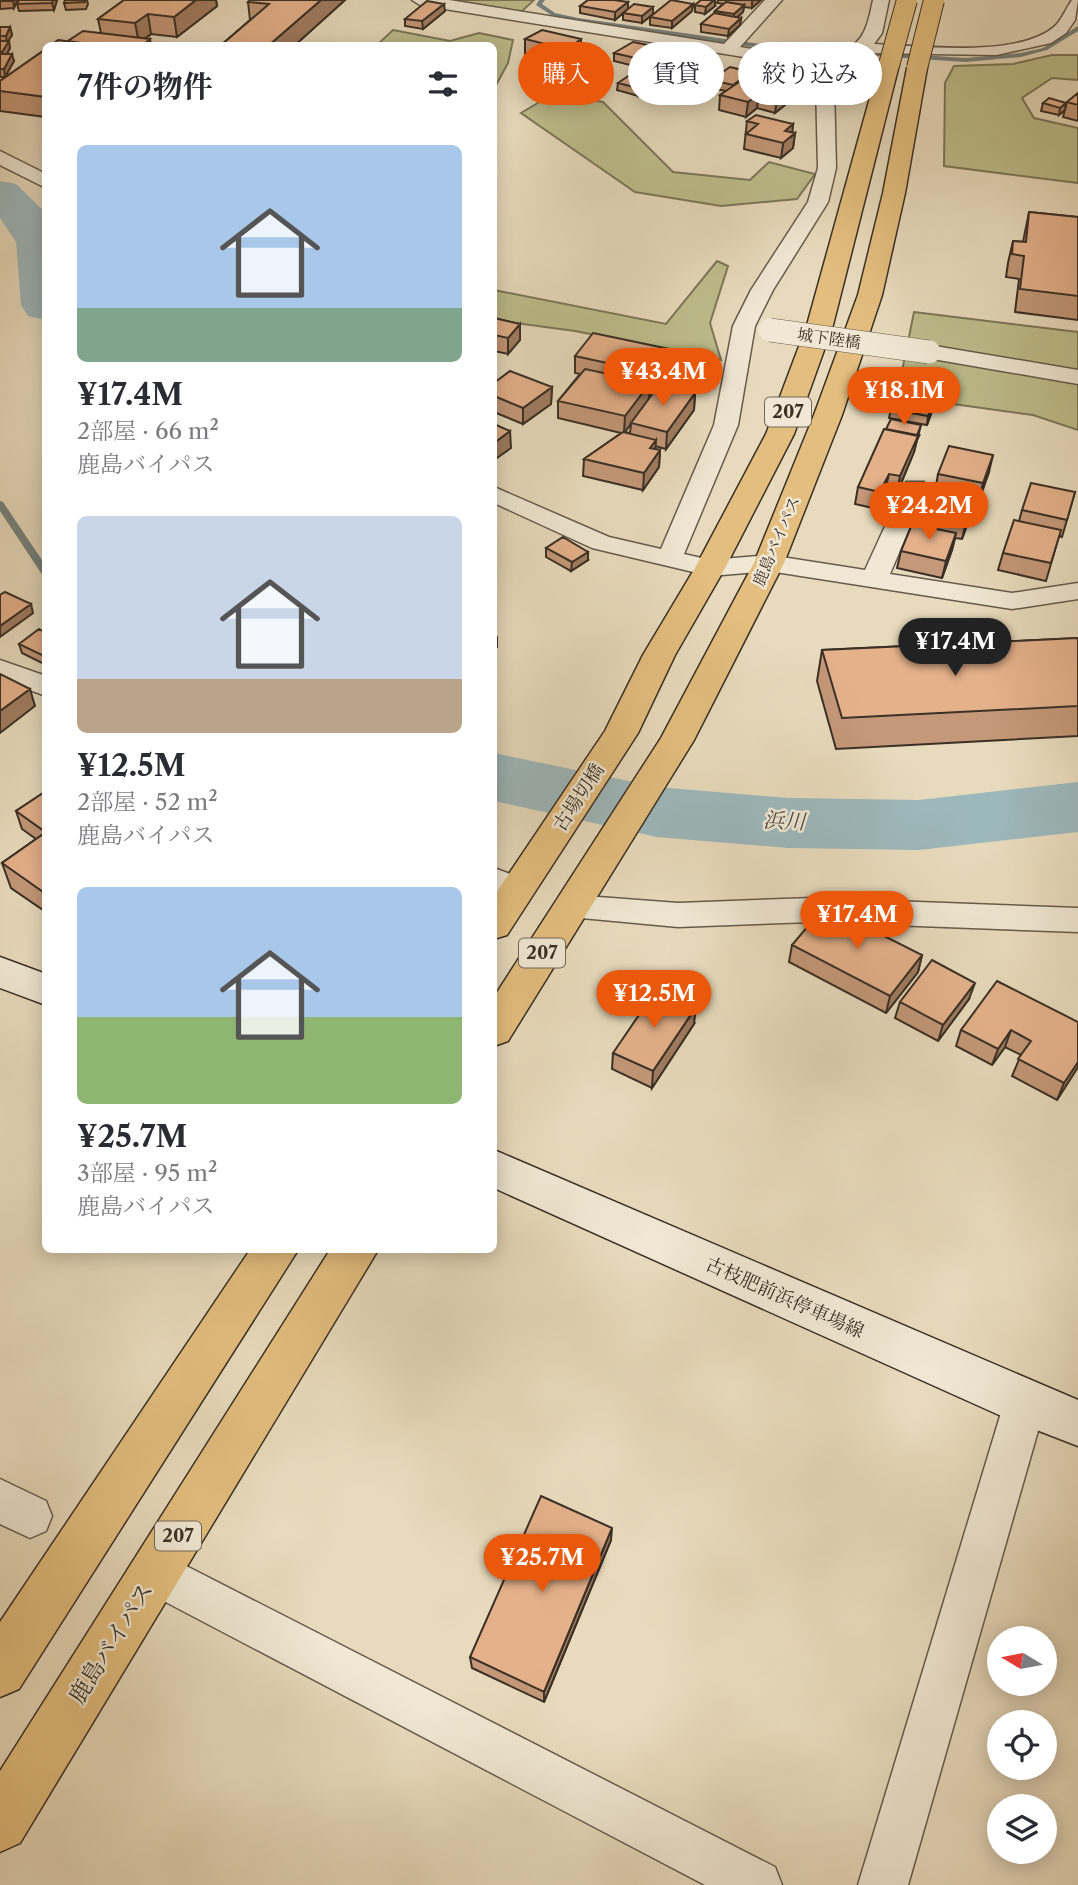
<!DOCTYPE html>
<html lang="ja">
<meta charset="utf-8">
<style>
:root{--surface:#fff;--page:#f7f7f7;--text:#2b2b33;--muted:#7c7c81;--accent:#ea580c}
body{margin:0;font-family:"Libre Caslon Text","Noto Serif JP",serif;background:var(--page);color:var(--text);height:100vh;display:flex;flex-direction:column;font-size:26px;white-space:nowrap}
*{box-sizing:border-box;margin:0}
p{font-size:23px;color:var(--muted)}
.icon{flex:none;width:38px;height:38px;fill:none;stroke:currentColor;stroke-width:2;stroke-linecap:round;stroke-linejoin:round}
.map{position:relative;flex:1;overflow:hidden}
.details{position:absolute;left:42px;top:42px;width:455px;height:1211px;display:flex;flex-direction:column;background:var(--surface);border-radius:10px;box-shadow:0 4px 18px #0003}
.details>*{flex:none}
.guide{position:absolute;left:518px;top:42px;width:455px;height:63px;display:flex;gap:14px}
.needle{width:46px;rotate:280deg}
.controls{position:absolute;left:987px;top:1626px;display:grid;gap:14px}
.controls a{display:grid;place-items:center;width:70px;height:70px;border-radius:50%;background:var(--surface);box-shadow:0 4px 18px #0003;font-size:35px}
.price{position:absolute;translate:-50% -60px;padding:0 16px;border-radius:24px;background:var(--accent);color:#fff;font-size:23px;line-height:46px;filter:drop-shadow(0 2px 4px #0008)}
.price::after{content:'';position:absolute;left:50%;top:42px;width:21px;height:16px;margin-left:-10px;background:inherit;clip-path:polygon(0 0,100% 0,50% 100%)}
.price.current{background:#222;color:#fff}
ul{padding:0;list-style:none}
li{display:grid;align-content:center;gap:14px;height:371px;padding:0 35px}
li span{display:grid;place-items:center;height:217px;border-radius:10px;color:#555}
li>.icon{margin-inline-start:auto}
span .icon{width:126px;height:126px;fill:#fffc;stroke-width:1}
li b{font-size:30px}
h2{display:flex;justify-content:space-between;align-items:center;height:84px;padding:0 35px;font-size:30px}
.pill{padding:0 24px;border-radius:32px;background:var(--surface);box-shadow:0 4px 18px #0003;font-size:24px;line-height:63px}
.pill.current{background:var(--accent);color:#fff}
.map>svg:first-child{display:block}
</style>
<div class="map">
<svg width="1078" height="1885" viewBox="0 0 1078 1885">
<rect width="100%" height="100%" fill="#e8dbbd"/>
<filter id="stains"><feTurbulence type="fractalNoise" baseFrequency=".00286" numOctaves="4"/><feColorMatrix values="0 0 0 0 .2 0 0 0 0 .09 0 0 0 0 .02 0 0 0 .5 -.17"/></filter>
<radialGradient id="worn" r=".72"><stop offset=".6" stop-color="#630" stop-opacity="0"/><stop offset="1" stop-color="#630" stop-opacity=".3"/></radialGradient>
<path fill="#bebe8c" stroke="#7c7759" stroke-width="2" d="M 451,0 L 534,0 L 521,12 Z
M 393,30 L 450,41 L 479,33 L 513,40 L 508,63 L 494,89 L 494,46 L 377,45 Z
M 1052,55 L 1078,55 L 1078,80 L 1052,78 L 1022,98 L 1034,118 L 1078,128 L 1078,183 L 944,166 L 945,83 L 954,66 L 1013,64 Z
M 553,94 L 603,102 L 673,172 L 750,180 L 769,162 L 815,174 L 797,199 L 721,206 L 635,192 L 521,113 Z
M 717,261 L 728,266 L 710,323 L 721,360 L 575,331 L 494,320 L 494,290 L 666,324 Z
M 914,312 L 1078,332 L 1078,430 L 1033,415 L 924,400 L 899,386 Z"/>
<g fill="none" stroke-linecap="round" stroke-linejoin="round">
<path fill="#758280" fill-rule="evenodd" d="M 539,0 L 545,0 L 542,4 L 555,13 L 578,18 L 767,45 L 966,58 L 1021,53 L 1043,48 L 1078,26 L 1078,31 L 1047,50 L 1021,57 L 966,62 L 767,49 L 578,22 L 551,15 L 536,5 Z
M 0,501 L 3,502 L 46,566 L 46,577 L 43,576 L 0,511 Z
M 506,777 L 510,778 L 512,781 L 510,784 L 494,786 L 494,778 Z"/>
<path fill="#9db8bc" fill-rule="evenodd" d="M 0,181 L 16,184 L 46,213 L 46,320 L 28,316 L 21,305 L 16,242 L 0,218 Z
M 494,753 L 657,787 L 789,798 L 919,800 L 1078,782 L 1078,832 L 919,850 L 789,848 L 657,837 L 494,801 Z"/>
<defs>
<path id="minor" d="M 412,0 L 449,0 L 724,44 L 765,0 L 782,0 L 740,47 L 831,61 C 863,40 865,38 873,0 L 889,0 L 882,33 L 874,44 C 920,46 1017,58 1054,27 C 1062,20 1066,8 1072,0 L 1078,0 L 1075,20 L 1066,33 L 1051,43 L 996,55 L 865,53 L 841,70 L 834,84 L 836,168 L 828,202 L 773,290 L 755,326 L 738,425 L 684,554 L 710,560 L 769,555 L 865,570 L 903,487 L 906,482 L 924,482 L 927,487 L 890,574 L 1012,593 L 1078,583 L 1078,599 L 1012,609 L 769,571 L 710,576 L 592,548 L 494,503 L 494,487 L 609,537 L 661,549 L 714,425 L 733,326 L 751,290 L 808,202 L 818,168 L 816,84 L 824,70 L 420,5 Z
M 0,151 L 46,174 L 46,188 L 0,165 Z
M 929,345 L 1078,370 L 1078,384 L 921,357 L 918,352 L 921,347 Z
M 0,660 L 46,676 L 46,696 L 0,679 Z
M 494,868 L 529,881 L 534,889 L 529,897 L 518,901 L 494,892 Z
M 572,895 L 678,903 L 812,898 L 1078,908 L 1078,932 L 812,922 L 678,927 L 560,916 L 556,907 L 560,898 Z
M 1025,1383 L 1040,1389 L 1046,1403 L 908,1885 L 858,1885 L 1004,1403 L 1010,1389 Z
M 0,1479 L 46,1501 L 52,1516 L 46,1531 L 30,1538 L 0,1524 Z
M 155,1550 L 775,1867 L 782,1885 L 705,1885 L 139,1588 L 133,1572 L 139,1556 Z"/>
<path id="secondary" d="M 0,957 L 46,974 L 46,1005 L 0,988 Z
M 494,1150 L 1078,1400 L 1078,1446 L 1008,1419 L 494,1188 Z"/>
<path id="trunk" d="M 889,59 L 899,65 L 833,325 L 794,434 L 725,568 L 675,655 L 638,733 L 507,935 L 494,939 L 494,896 L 605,731 L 643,655 L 695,568 L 766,434 L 807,325 L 879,65 Z
M 917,62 L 927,68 L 905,193 L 882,295 L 842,415 L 784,563 L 694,740 L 508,1041 L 494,1046 L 494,997 L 661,738 L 754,563 L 814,415 L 858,295 L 883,193 L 907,68 Z
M 250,1250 L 298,1250 L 19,1689 L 0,1697 L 0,1622 Z
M 330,1250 L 378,1250 L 20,1843 L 0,1852 L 0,1771 Z"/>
</defs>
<use href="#minor" stroke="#665b4c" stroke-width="3"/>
<use href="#secondary" stroke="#3a3026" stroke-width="3"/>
<use href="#trunk" stroke="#3a3026" stroke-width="3"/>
<use href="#minor" fill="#f0e8d4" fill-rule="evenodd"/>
<use href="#secondary" fill="#f0e8d4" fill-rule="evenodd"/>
<use href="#trunk" fill="#e4be7e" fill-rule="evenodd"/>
<defs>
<path id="minor-bridge" d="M 770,330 L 929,352"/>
<path id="trunk-bridge" d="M 889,65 L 907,0
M 917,68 L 934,0"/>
</defs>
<use href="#minor-bridge" stroke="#665b4c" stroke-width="24" stroke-linecap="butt"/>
<use href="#trunk-bridge" stroke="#3a3026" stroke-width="22" stroke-linecap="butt"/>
<use href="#minor-bridge" stroke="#f0e8d4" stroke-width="23"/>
<use href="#trunk-bridge" stroke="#e4be7e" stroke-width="20"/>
</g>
<path fill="#c49878" stroke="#3a3026" stroke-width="2" fill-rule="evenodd" d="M 0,0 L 17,1 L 14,8 L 0,9 Z
M 19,0 L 57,0 L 54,10 L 19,11 L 17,4 Z
M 87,0 L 88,4 L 86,9 L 66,10 L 64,3 Z
M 124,0 L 216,0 L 217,6 L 177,37 L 151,34 L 145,39 L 68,41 L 101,33 L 98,19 Z
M 345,0 L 294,46 L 220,46 L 250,20 L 248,2 Z
M 718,0 L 761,0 L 752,8 L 744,7 L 743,12 L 737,17 L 741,18 L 740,25 L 728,36 L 701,32 L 701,24 L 715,14 L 715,11 L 723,4 L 717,3 Z
M 628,2 L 628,9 L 653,14 L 642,23 L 623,20 L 623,13 L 615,20 L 580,13 L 580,6 Z
M 693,4 L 692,11 L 672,28 L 650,25 L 650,17 Z
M 695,5 L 715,6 L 705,14 L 695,12 Z
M 445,11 L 423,29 L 405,26 L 405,19 Z
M 0,27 L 10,27 L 12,35 L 8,41 L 10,48 L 7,54 L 14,61 L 5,77 L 0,77 Z
M 525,39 L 581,39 L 581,43 L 592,46 L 592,60 L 581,67 L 525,54 Z
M 46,49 L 46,117 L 0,111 L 0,81 Z
M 614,53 L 653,54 L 634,66 L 614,61 Z
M 751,79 L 748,81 L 787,90 L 785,105 L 775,113 L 757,108 L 746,117 L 719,110 L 720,95 L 726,91 L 710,88 L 711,80 Z
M 658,82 L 638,96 L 617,90 L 618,83 Z
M 1078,93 L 1078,121 L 1063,117 L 1067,102 Z
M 1043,103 L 1066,103 L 1065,110 L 1059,115 L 1041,111 Z
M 747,121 L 793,124 L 792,133 L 795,133 L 793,148 L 781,158 L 744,149 Z
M 1029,212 L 1078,217 L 1078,320 L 1015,312 L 1019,279 L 1006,277 L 1008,263 L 1013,241 L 1023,242 Z
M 494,318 L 520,324 L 520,340 L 508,354 L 494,351 Z
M 698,355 L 696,371 L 683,391 L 695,393 L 694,410 L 666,449 L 655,446 L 655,449 L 660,450 L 659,467 L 643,490 L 583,476 L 584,459 L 621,433 L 558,418 L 558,401 L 580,374 L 575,373 L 575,356 ZM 649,389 L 655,390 L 649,399 ZM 631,424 L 630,433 L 625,432 Z
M 494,383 L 552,387 L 551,404 L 523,424 L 494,412 Z
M 891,409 L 931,414 L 927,425 L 889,418 Z
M 920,434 L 917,440 L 914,452 L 897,493 L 885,491 L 877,509 L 855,504 L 858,487 Z
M 989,472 L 979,500 L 975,499 L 972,511 L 962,539 L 955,538 L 952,550 L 942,578 L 897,568 L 901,551 L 915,524 L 918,512 L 936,486 L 938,474 Z
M 1075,492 L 1062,537 L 1059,536 L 1046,581 L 998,570 L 1003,553 L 1019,521 L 1022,510 Z
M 546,548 L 588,560 L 571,571 L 546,557 Z
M 46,633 L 46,665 L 22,653 L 19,644 Z
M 1078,638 L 1078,736 L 836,749 L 817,681 L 822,650 Z
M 46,791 L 46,912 L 11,888 L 2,863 L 36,839 L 22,829 L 16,811 Z
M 792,945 L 922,955 L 918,972 L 886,1013 L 789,962 Z
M 969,999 L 938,1041 L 895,1018 L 900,1002 Z
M 1078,1022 L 1078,1067 L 1057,1100 L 1012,1076 L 1021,1055 L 1005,1047 L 992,1065 L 956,1046 L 961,1030 Z
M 694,1024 L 652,1088 L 612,1069 L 613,1053 Z
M 611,1540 L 544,1702 L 472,1668 L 470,1657 Z"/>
<path fill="#a07c61" stroke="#3a3026" stroke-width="2" d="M 13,0 L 17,0 L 17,1 L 14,8 Z
M 53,0 L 57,0 L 54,10 L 52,3 Z
M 196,0 L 216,0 L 217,6 L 177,37 L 174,17 Z
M 321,0 L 345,0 L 294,46 L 268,46 Z
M 714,0 L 715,0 L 715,6 L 705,14 L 706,7 Z
M 754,0 L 761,0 L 752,8 L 752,1 Z
M 628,2 L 628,9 L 615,20 L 615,12 Z
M 444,4 L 445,11 L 423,29 L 422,21 Z
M 693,4 L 692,11 L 672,28 L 672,21 Z
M 744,5 L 743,12 L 733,21 L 734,14 Z
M 653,7 L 653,14 L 642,23 L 642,16 Z
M 148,14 L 151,34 L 139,43 L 135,23 Z
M 741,18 L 740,25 L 728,36 L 729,29 Z
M 10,27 L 12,35 L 7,43 L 6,36 Z
M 150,39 L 151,46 L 142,46 Z
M 9,41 L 10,48 L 4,59 L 2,52 Z
M 592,46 L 592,60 L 581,67 L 581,53 Z
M 653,46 L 653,54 L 634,66 L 635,58 Z
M 12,54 L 14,61 L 5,77 L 4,69 Z
M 751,72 L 751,79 L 732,93 L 733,85 Z
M 658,75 L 658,82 L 638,96 L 638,88 Z
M 787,90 L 785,105 L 775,113 L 777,98 Z
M 759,94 L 757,108 L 746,117 L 748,102 Z
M 1066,103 L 1065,110 L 1059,115 L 1060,108 Z
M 793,124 L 792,136 L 795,133 L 793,148 L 781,158 L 785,131 Z
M 520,324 L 520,340 L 508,354 L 508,338 Z
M 698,355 L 696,371 L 680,395 L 681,379 Z
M 650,383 L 649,400 L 624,433 L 625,416 Z
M 552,387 L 551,404 L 523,424 L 523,408 Z
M 695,393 L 694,410 L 666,449 L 667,432 Z
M 933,405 L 931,414 L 927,425 L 928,416 Z
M 921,425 L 914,452 L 897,493 L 900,476 Z
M 510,431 L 511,448 L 494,460 L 494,443 Z
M 656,440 L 655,456 L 650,448 Z
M 660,450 L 659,467 L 643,490 L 644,473 Z
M 993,455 L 989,472 L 979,500 L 983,483 Z
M 889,474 L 885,491 L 877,509 L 880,492 Z
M 976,494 L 972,511 L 962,539 L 966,522 Z
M 956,533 L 952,550 L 942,578 L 946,561 Z
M 588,552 L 588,560 L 571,571 L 572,562 Z
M 31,604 L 33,613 L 0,637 L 0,626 Z
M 497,638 L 497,647 L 494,650 L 494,641 Z
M 30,689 L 35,706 L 0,733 L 0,711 Z
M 922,955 L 918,972 L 886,1013 L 890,996 Z
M 975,983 L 969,999 L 938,1041 L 943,1025 Z
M 696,1007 L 694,1024 L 652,1088 L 653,1071 Z
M 1011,1030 L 1005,1047 L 992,1065 L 998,1049 Z
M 1078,1062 L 1078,1067 L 1057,1100 L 1064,1083 Z
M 612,1528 L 611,1540 L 544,1702 L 544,1692 Z"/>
<path fill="#e4b18b" stroke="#3a3026" stroke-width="2" d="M 0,0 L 13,0 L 13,1 L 0,1 Z
M 19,0 L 53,0 L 52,3 L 17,4 Z
M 65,0 L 85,0 L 85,2 L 64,3 Z
M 124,0 L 196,0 L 174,17 L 148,14 L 135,23 L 98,19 Z
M 250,0 L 321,0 L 268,46 L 220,46 L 269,4 L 248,2 Z
M 588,0 L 614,0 L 628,2 L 615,12 L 580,6 Z
M 671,0 L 693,4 L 672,21 L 650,17 Z
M 701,0 L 714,0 L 706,7 L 695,5 Z
M 427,1 L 444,4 L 422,21 L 405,19 Z
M 726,2 L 744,5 L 734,14 L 715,11 Z
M 634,4 L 653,7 L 642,16 L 623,13 Z
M 714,13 L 741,18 L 729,29 L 701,24 Z
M 0,27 L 10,27 L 6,36 L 0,36 Z
M 542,30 L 581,39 L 577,42 L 592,46 L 581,53 L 525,39 Z
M 83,31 L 150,39 L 142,46 L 101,46 L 68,41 Z
M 58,40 L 101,46 L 50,46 Z
M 0,41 L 9,41 L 2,52 L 0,52 Z
M 633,42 L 653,46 L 635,58 L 614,53 Z
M 196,44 L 212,46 L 194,46 Z
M 46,49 L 46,97 L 0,91 L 0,81 Z
M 0,54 L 12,54 L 4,69 L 0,69 Z
M 730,67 L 751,72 L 733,85 L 711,80 Z
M 637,70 L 658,75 L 638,88 L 618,83 Z
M 742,80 L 787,90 L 777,98 L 759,94 L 748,102 L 720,95 Z
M 1078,93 L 1078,105 L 1067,102 Z
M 1049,98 L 1066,103 L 1060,108 L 1043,103 Z
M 756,115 L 793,124 L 785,131 L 795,133 L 783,143 L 746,134 L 758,124 L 747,121 Z
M 1029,212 L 1078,217 L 1078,296 L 1020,289 L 1024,256 L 1012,254 L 1013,241 L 1026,242 Z
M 494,318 L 520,324 L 508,338 L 494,335 Z
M 593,333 L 698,355 L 681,379 L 575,356 Z
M 585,369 L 650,383 L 625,416 L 558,401 Z
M 510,371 L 552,387 L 523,408 L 494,396 L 494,383 Z
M 659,385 L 695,393 L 667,432 L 631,423 Z
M 896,398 L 933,405 L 928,416 L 891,409 Z
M 891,419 L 921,425 L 917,435 L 886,429 Z
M 494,424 L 510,431 L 494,443 Z
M 884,429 L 918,436 L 900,476 L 889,474 L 880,492 L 858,487 Z
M 623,432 L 656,440 L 650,448 L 660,450 L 644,473 L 584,459 Z
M 949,446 L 993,455 L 983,483 L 938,474 Z
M 1031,483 L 1075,492 L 1067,520 L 1022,510 Z
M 929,484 L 976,494 L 966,522 L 918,512 Z
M 1014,520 L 1061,530 L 1051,563 L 1003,553 Z
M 912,524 L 956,533 L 946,561 L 901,551 Z
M 563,537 L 588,552 L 572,562 L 546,548 Z
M 5,592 L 31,604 L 0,626 L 0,595 Z
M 39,629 L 46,633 L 46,657 L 19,644 Z
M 1078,638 L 1078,706 L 842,718 L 822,650 Z
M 0,674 L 30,689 L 0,711 Z
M 46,791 L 46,830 L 44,831 L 16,811 Z
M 46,832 L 46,894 L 2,863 Z
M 825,906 L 922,955 L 890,996 L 792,945 Z
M 932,960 L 975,983 L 943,1025 L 900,1002 Z
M 997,981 L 1078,1022 L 1078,1062 L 1064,1083 L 1018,1059 L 1031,1041 L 1011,1030 L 998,1049 L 961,1030 Z
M 656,990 L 696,1007 L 653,1071 L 613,1053 Z
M 541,1496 L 612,1528 L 544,1692 L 470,1657 Z"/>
<g text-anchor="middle" stroke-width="5" stroke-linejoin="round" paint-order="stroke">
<g font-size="16" fill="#3a3026" stroke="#f0e8d4">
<text transform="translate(829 338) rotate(8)" y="6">城下陸橋</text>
<text transform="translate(776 541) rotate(-67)" y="6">鹿島バイパス</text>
</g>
<g fill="#f0e8d4" stroke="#71675a" stroke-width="2">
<rect x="765" y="397.5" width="46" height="29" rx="5"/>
<rect x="519" y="938.5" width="46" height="29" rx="5"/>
<rect x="155" y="1521.5" width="46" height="29" rx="5"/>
</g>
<g font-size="18" font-weight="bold" fill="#3a3026">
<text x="788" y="418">207</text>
<text x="542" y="959">207</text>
<text x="178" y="1542">207</text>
</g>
<g font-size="19" fill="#3a3026" stroke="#f0e8d4">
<text transform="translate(578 797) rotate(-57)" y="7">古場切橋</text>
<text transform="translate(785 1297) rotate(24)" y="7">古枝肥前浜停車場線</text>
</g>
<g font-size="21" font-style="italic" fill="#4e4b44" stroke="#f0e8d4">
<text transform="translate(784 821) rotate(3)" y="7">浜川</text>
</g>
<g font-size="23" fill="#3a3026" stroke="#f0e8d4">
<text transform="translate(111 1643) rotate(-58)" y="8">鹿島バイパス</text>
</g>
</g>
<rect width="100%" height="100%" filter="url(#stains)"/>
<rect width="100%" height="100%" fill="url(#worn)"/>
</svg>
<div class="controls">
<a><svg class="needle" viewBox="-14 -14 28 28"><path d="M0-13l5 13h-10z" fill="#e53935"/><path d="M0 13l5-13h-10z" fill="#7c7c81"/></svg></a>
<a><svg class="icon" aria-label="locate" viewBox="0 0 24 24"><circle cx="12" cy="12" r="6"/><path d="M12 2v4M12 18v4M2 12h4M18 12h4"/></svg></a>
<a><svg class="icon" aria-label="layers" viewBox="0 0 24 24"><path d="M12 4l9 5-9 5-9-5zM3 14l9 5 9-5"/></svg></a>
</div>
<b class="price" style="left:663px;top:408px">¥43.4M</b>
<b class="price" style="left:904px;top:427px">¥18.1M</b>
<b class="price" style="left:929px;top:542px">¥24.2M</b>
<b class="price current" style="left:955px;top:678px">¥17.4M</b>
<b class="price" style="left:857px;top:951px">¥17.4M</b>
<b class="price" style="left:654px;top:1030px">¥12.5M</b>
<b class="price" style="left:542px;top:1594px">¥25.7M</b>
<div class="guide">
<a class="pill current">購入</a>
<a class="pill">賃貸</a>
<a class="pill">絞り込み</a>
</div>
<section class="details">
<h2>7件の物件<svg class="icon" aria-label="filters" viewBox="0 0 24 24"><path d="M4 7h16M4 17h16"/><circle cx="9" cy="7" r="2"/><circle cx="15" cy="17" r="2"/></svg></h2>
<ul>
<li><span style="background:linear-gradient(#a9c7e8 75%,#7fa58c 0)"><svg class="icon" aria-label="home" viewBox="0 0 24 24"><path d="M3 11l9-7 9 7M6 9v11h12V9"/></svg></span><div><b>¥17.4M</b><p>2部屋 · 66 m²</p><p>鹿島バイパス</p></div></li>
<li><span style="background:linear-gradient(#c9d6e8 75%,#b9a48a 0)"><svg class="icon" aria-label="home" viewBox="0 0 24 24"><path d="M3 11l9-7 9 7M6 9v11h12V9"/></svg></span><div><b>¥12.5M</b><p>2部屋 · 52 m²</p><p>鹿島バイパス</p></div></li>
<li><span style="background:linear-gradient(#a9c7e8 60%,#8fb573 0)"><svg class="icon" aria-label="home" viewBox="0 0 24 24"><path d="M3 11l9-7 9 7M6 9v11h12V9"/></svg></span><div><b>¥25.7M</b><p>3部屋 · 95 m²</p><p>鹿島バイパス</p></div></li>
</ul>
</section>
</div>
